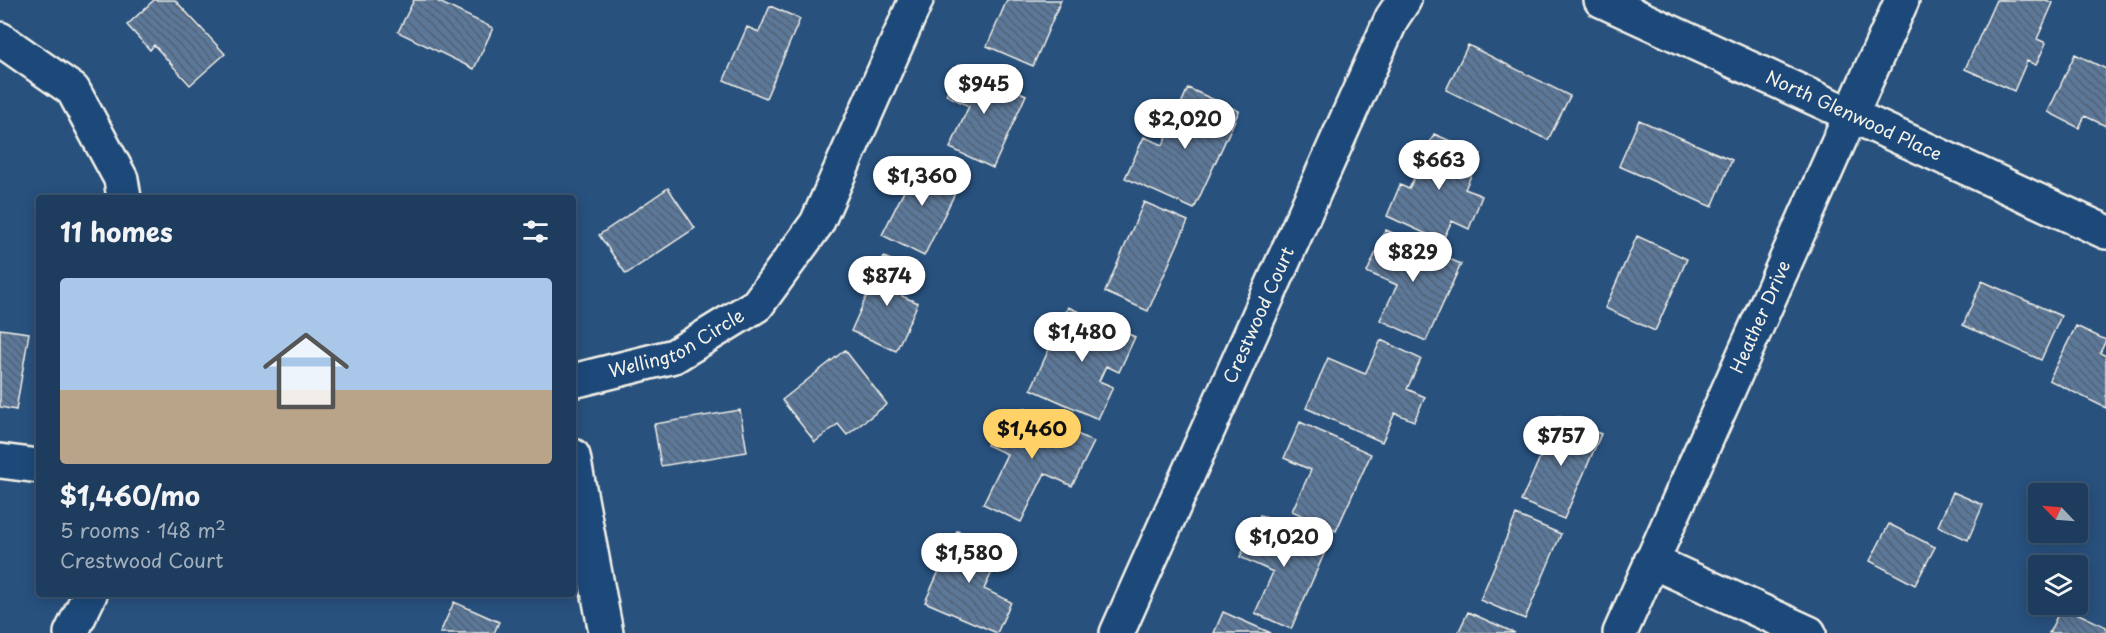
<!DOCTYPE html>
<meta charset="utf-8">
<style>
:root{--surface:#1e3d5e;--page:#2b4867;--text:#f1f3f6;--muted:#a1aebc;--line:#3c5673;--accent:#ffd166}
body{margin:0;font-family:"Playpen Sans",sans-serif;background:var(--page);color:var(--text);height:100vh;display:flex;flex-direction:column;font-size:22px;white-space:nowrap}
*{box-sizing:border-box;margin:0}
p{font-size:20px;color:var(--muted)}
.icon{flex:none;width:33px;height:33px;fill:none;stroke:currentColor;stroke-width:2;stroke-linecap:round;stroke-linejoin:round}
.map{position:relative;flex:1;overflow:hidden}
.details{position:absolute;left:36px;top:195px;width:540px;height:402px;display:flex;flex-direction:column;background:var(--surface);border-radius:6px;box-shadow:0 3px 15px #0003,0 0 0 2px var(--line)}
.details>*{flex:none}
.needle{width:39px;rotate:295deg}
.controls{position:absolute;left:2028px;top:483px;display:grid;gap:12px}
.controls a{display:grid;place-items:center;width:60px;height:60px;border-radius:6px;background:var(--surface);box-shadow:0 3px 15px #0003,0 0 0 2px var(--line);font-size:30px}
.price{position:absolute;translate:-50% -51px;padding:0 14px;border-radius:21px;background:#fff;color:#222;font-size:20px;line-height:39px;filter:drop-shadow(0 2px 3px #0008)}
.price::after{content:'';position:absolute;left:50%;top:36px;width:18px;height:14px;margin-left:-9px;background:inherit;clip-path:polygon(0 0,100% 0,50% 100%)}
.price.current{background:var(--accent);color:#111}
ul{padding:0;list-style:none}
li{display:grid;align-content:center;gap:12px;height:318px;padding:0 24px}
li+li{border-top:2px solid var(--line)}
li span{display:grid;place-items:center;height:186px;border-radius:6px;color:#555}
li>.icon{margin-inline-start:auto}
span .icon{width:108px;height:108px;fill:#fffc;stroke-width:1}
li b{font-size:26px}
h2{display:flex;justify-content:space-between;align-items:center;height:72px;padding:0 24px;font-size:26px}
.map>svg:first-child{display:block}
</style>
<div class="map">
<svg width="2106" height="633" viewBox="0 0 2106 633">
<defs>
<pattern id="building-back-hatch" width="6" height="6" patternUnits="userSpaceOnUse" patternTransform="scale(1.5)"><rect width="6" height="6" fill="#5b7899"/><path d="M-1 5l2 2M0 0l6 6M5-1l2 2" fill="none" stroke="#536274"/></pattern>
</defs>
<rect width="100%" height="100%" fill="#28517e"/>
<filter id="ink" filterUnits="userSpaceOnUse"><feTurbulence type="fractalNoise" baseFrequency=".0167" numOctaves="2"/><feDisplacementMap in="SourceGraphic" scale="12" xChannelSelector="R" yChannelSelector="G"/><feConvolveMatrix kernelMatrix="1 2 1 2 8 2 1 2 1" color-interpolation-filters="sRGB"/></filter>
<g filter="url(#ink)">
<path fill="url(#building-back-hatch)" stroke="#f4f1e8" stroke-width="1.5" d="M 154,0 L 175,0 L 225,54 L 190,85 L 154,45 L 150,50 L 127,25 Z
M 414,0 L 435,0 L 493,28 L 474,69 L 398,32 Z
M 1007,0 L 1061,0 L 1033,66 L 987,46 Z
M 1996,0 L 2046,0 L 2053,3 L 2037,39 L 2046,43 L 2036,65 L 2027,61 L 2014,91 L 1965,69 Z
M 770,6 L 800,19 L 766,98 L 724,80 L 747,27 L 759,32 Z
M 1468,45 L 1570,96 L 1548,140 L 1446,90 Z
M 2075,54 L 2106,69 L 2106,126 L 2085,116 L 2079,128 L 2048,112 Z
M 959,65 L 1026,95 L 993,168 L 950,148 L 969,106 L 946,95 Z
M 1188,88 L 1239,111 L 1194,209 L 1125,178 L 1144,137 L 1163,145 Z
M 1639,120 L 1732,160 L 1712,207 L 1619,166 Z
M 1434,134 L 1481,154 L 1465,189 L 1482,196 L 1469,229 L 1452,221 L 1442,241 L 1387,216 L 1400,185 L 1409,189 Z
M 920,159 L 962,179 L 924,256 L 882,235 Z
M 668,188 L 695,228 L 626,274 L 599,235 Z
M 1144,202 L 1188,221 L 1148,311 L 1105,292 Z
M 1386,230 L 1461,264 L 1426,341 L 1380,320 L 1397,285 L 1367,272 Z
M 1637,236 L 1687,259 L 1655,331 L 1605,308 Z
M 573,244 L 576,244 L 577,291 L 573,291 Z
M 884,257 L 913,270 L 902,296 L 918,303 L 896,351 L 851,331 Z
M 1982,281 L 2061,316 L 2041,360 L 1963,325 Z
M 1068,307 L 1135,337 L 1119,372 L 1106,366 L 1099,381 L 1113,387 L 1098,419 L 1031,389 Z
M 2076,326 L 2106,340 L 2100,353 L 2106,356 L 2106,408 L 2049,380 Z
M 0,329 L 29,333 L 16,410 L 0,407 Z
M 1381,340 L 1421,359 L 1407,389 L 1425,397 L 1414,421 L 1395,413 L 1382,442 L 1306,408 L 1328,358 L 1365,374 Z
M 845,350 L 887,404 L 847,435 L 838,424 L 815,442 L 782,400 Z
M 1024,408 L 1094,442 L 1072,486 L 1045,473 L 1021,522 L 983,504 L 1007,454 L 987,445 L 1004,411 L 1019,418 Z
M 740,410 L 747,452 L 661,466 L 654,424 Z
M 1558,416 L 1601,434 L 1564,519 L 1521,501 Z
M 1300,422 L 1371,454 L 1336,531 L 1292,511 L 1311,470 L 1284,458 Z
M 1953,492 L 1983,505 L 1968,540 L 1938,526 Z
M 1260,515 L 1328,545 L 1291,629 L 1255,613 L 1273,572 L 1240,557 Z
M 1516,515 L 1561,534 L 1525,619 L 1480,600 Z
M 1889,524 L 1935,547 L 1915,585 L 1870,561 Z
M 957,531 L 1002,551 L 984,589 L 1011,602 L 997,633 L 925,602 Z
M 454,602 L 499,622 L 494,633 L 440,633 Z
M 2062,606 L 2106,627 L 2106,633 L 2049,633 Z
M 1223,612 L 1271,633 L 1214,633 Z
M 1468,612 L 1515,633 L 1458,633 Z"/>
<g fill="none" stroke-linecap="round" stroke-linejoin="round">
<defs>
<g id="minor">
<path id="s1" d="M 1601,0 L 2106,232"/>
<path d="M 0,39 L 73,90 L 121,179 L 124,198"/>
<path id="s2" d="M 573,381 L 674,356 L 757,305 L 817,223 L 916,0"/>
<path d="M 573,456 L 606,633"/>
<path d="M 0,461 L 39,466"/>
<path d="M 1651,561 L 1809,633"/>
<path d="M 71,633 L 90,594"/>
<path id="s3" d="M 1117,633 L 1392,18 L 1404,0"/>
<path id="s4" d="M 1620,633 L 1902,0"/>
</g>
</defs>
<use href="#minor" stroke="#f4f1e8" stroke-width="38"/>
<use href="#minor" stroke="#1f4a7a" stroke-width="33"/>
</g>
</g>
<g text-anchor="middle" stroke-width="6" stroke-linejoin="round" paint-order="stroke">
<g font-size="18" fill="#f4f1e8" stroke="#1f4a7a">
<text dy="6" stroke="none"><textPath href="#s1" startOffset="278">North Glenwood Place</textPath></text>
<text dy="6" stroke="none"><textPath href="#s3" startOffset="348">Crestwood Court</textPath></text>
<text dy="6" stroke="none"><textPath href="#s4" startOffset="346">Heather Drive</textPath></text>
<text dy="6" stroke="none"><textPath href="#s2" startOffset="111">Wellington Circle</textPath></text>
</g>
</g>
</svg>
<div class="controls">
<a><svg class="needle" viewBox="-14 -14 28 28"><path d="M0-13l5 13h-10z" fill="#e53935"/><path d="M0 13l5-13h-10z" fill="#a1aebc"/></svg></a>
<a><svg class="icon" aria-label="layers" viewBox="0 0 24 24"><path d="M12 4l9 5-9 5-9-5zM3 14l9 5 9-5"/></svg></a>
</div>
<b class="price" style="left:984px;top:115px">$945</b>
<b class="price" style="left:1185px;top:150px">$2,020</b>
<b class="price" style="left:1439px;top:191px">$663</b>
<b class="price" style="left:922px;top:207px">$1,360</b>
<b class="price" style="left:1413px;top:283px">$829</b>
<b class="price" style="left:887px;top:307px">$874</b>
<b class="price" style="left:1082px;top:363px">$1,480</b>
<b class="price current" style="left:1032px;top:460px">$1,460</b>
<b class="price" style="left:1561px;top:467px">$757</b>
<b class="price" style="left:1284px;top:568px">$1,020</b>
<b class="price" style="left:969px;top:584px">$1,580</b>
<section class="details">
<h2>11 homes<svg class="icon" aria-label="filters" viewBox="0 0 24 24"><path d="M4 7h16M4 17h16"/><circle cx="9" cy="7" r="2"/><circle cx="15" cy="17" r="2"/></svg></h2>
<ul>
<li><span style="background:linear-gradient(#a9c7e8 60%,#b9a48a 0)"><svg class="icon" aria-label="home" viewBox="0 0 24 24"><path d="M3 11l9-7 9 7M6 9v11h12V9"/></svg></span><div><b>$1,460/mo</b><p>5 rooms · 148 m²</p><p>Crestwood Court</p></div></li>
</ul>
</section>
</div>
